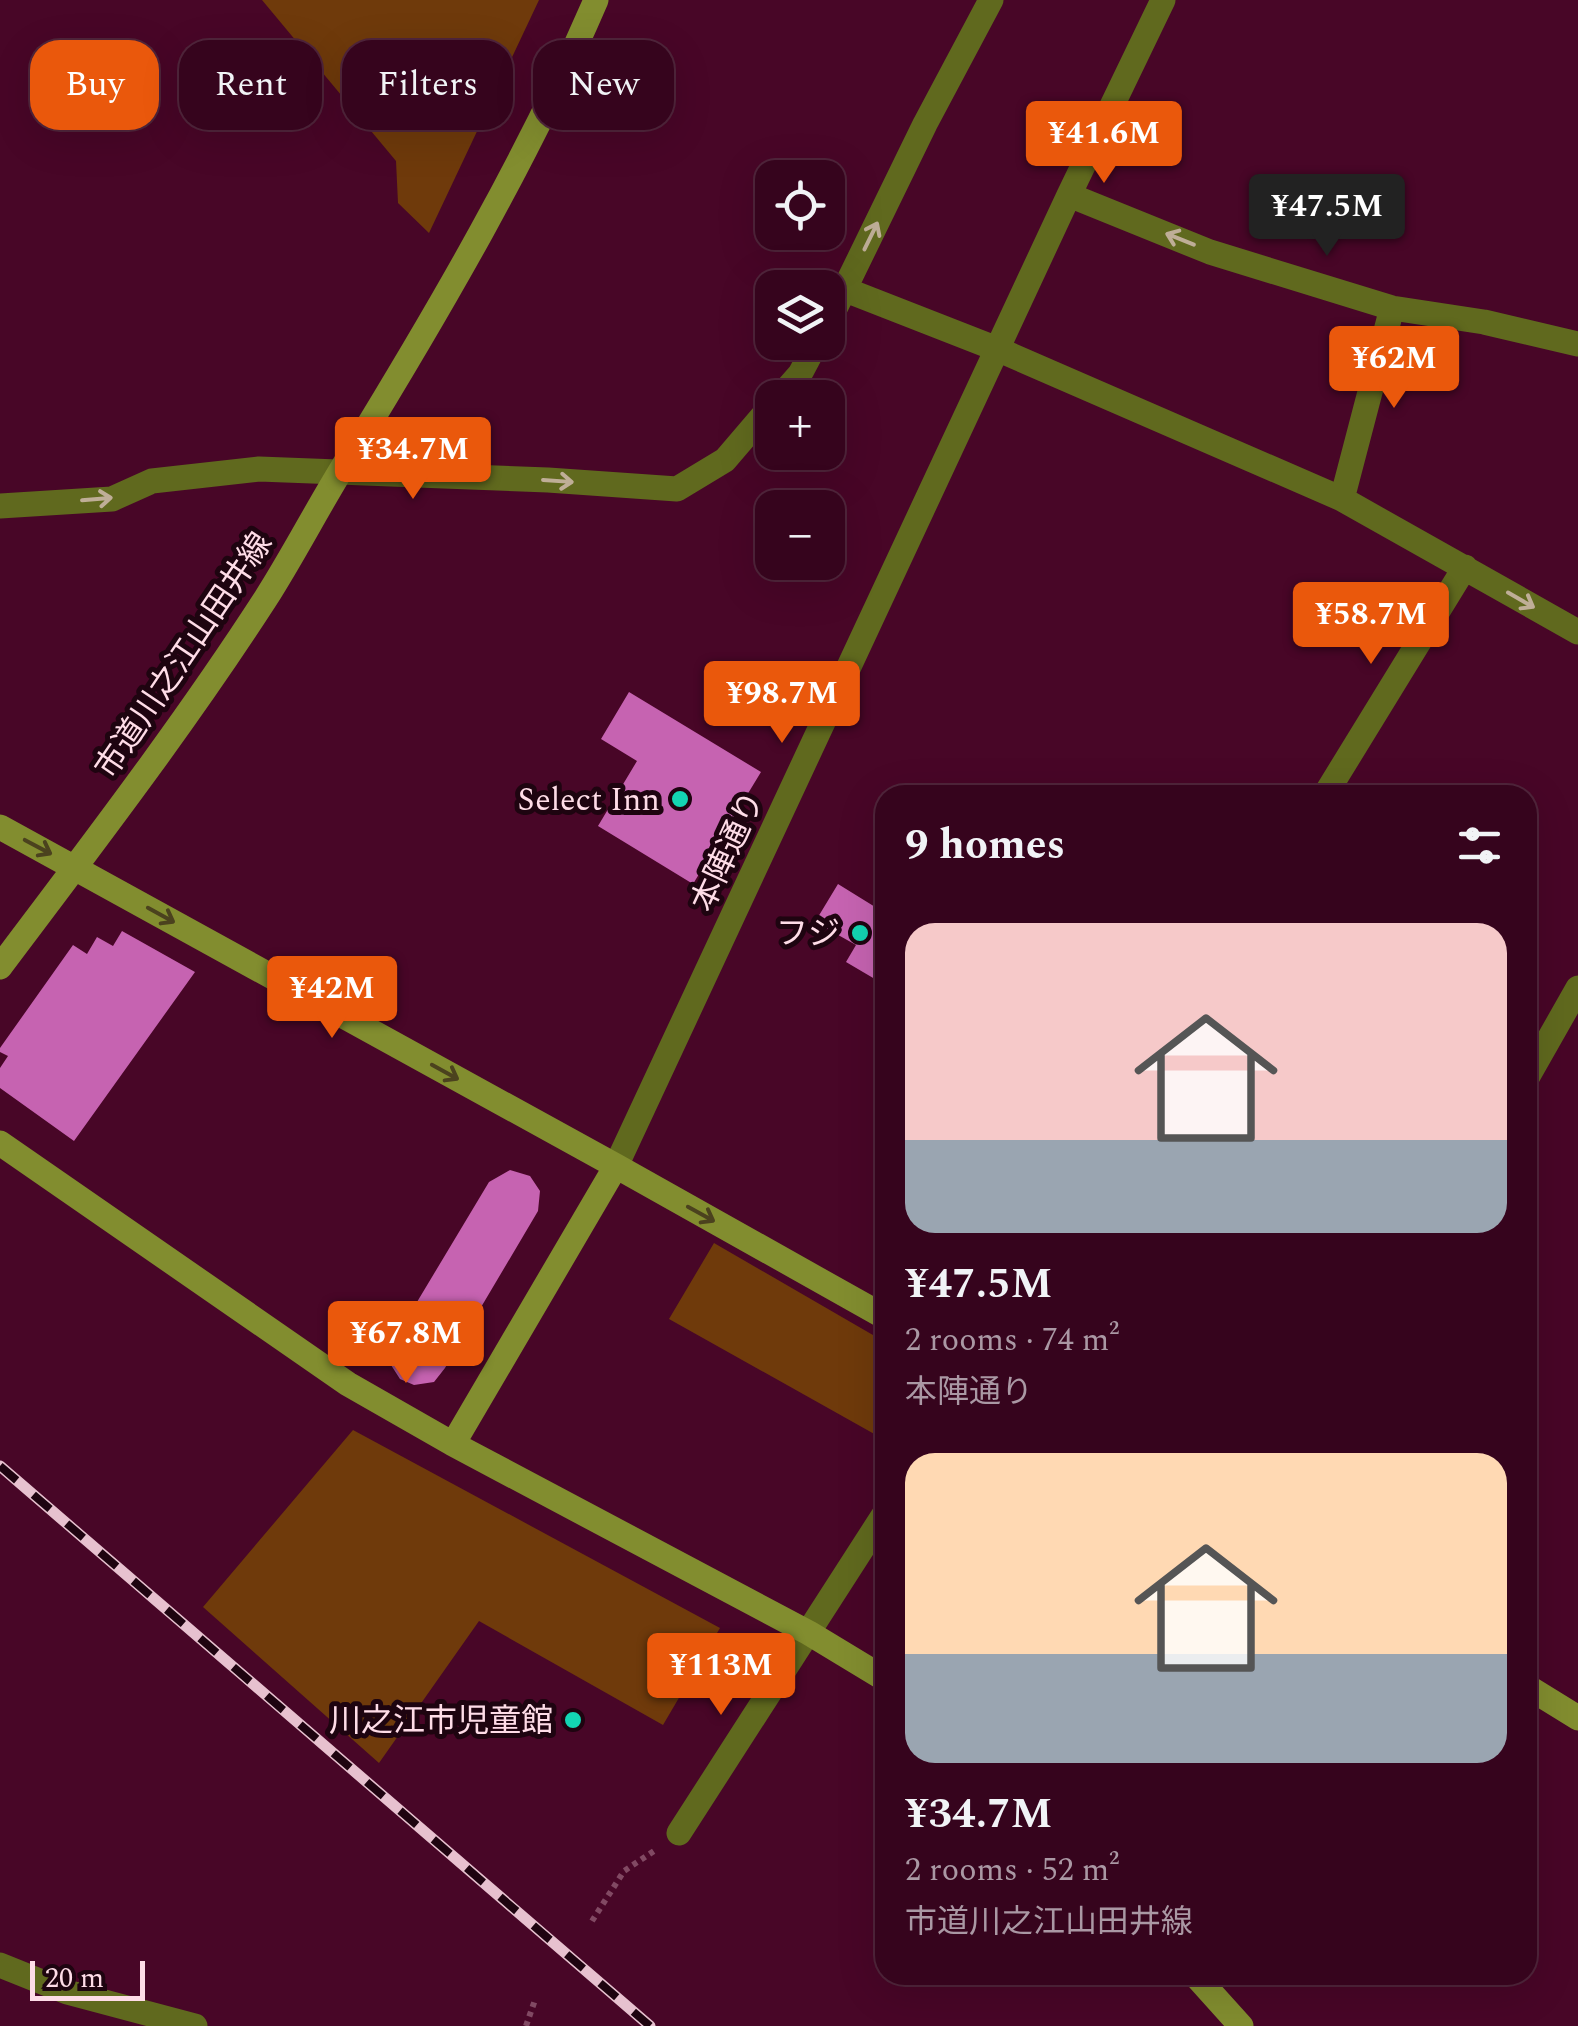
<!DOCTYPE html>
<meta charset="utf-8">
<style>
:root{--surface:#36041d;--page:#41122a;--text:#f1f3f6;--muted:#aa98a4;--line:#50253b;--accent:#ea580c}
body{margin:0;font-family:Spectral,"Noto Sans JP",serif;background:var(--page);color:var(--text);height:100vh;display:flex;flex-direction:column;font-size:38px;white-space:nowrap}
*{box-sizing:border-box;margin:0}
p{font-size:32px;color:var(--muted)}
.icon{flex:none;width:55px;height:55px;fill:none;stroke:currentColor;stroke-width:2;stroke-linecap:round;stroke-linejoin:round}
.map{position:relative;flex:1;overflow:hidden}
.panel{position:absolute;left:875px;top:785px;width:662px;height:1200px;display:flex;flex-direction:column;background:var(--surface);border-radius:30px;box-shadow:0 10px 40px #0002,0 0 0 2px var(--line)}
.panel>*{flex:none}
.top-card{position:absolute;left:30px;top:40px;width:695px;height:90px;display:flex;gap:20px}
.buttons{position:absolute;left:755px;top:160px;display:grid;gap:20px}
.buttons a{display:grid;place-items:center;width:90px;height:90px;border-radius:20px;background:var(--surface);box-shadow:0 10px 40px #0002,0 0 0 2px var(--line);font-size:50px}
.scale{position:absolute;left:30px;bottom:25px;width:115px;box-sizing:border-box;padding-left:10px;border:5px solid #fedce7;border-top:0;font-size:28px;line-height:35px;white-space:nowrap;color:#fedce7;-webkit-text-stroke:8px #1e0410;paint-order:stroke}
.price{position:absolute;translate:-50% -85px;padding:0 22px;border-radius:10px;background:var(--accent);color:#fff;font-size:32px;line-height:65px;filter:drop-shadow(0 2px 5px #0008)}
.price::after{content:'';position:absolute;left:50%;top:60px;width:30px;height:22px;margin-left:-15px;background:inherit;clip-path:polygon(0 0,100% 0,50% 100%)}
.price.active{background:#222;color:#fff}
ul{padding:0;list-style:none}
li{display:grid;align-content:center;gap:20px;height:530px;padding:0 30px}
li span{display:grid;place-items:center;height:310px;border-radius:30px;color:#555}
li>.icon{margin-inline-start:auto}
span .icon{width:180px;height:180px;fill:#fffc;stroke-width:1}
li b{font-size:42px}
h2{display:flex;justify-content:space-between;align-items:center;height:120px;padding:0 30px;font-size:42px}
.pill{padding:0 35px;border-radius:30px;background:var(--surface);box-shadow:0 10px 40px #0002,0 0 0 2px var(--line);font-size:35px;line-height:90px}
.pill.active{background:var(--accent);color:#fff}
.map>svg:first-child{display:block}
</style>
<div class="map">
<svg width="1578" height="2026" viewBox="0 0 1578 2026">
<rect width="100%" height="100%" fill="#480627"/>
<path fill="#6f3a0b" d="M 262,0 L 539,0 L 429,233 L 398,203 L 396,161 Z
M 714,1243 L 885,1342 L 885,1440 L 669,1319 Z
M 353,1430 L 720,1628 L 663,1725 L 479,1621 L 379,1763 L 203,1607 Z"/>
<path fill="#c663b1" d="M 629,692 L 761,772 L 693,884 L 598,826 L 637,761 L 601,739 Z
M 838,884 L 880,910 L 885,901 L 885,985 L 846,962 L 856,945 L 815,922 Z
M 122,931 L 195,972 L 74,1141 L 0,1088 L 0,1068 L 8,1056 L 0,1052 L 0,1048 L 73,945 L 87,954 L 97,937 L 113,946 Z
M 510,1170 L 530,1176 L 540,1191 L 538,1211 L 445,1368 L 434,1382 L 414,1385 L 400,1379 L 391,1365 L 393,1342 L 489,1182 Z"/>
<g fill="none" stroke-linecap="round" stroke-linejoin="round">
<path stroke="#814963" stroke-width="6" stroke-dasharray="5 5" stroke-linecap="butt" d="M 592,1921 L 624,1871 L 654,1851
M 526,2026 L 535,2000"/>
<path stroke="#60691e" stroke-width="25" d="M 1069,195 L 1210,252 L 1392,308 L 1484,322 L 1578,344
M 846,290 L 997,349 L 1342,499 L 1578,632
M 828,323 L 925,124 L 991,0
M 779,398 L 800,374 L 817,342
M 1342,499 L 1392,308
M 0,506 L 112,499 L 152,481 L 259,469 L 548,480 L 677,489 L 725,460 L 772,405
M 1325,795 L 1465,567
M 1528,1076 L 1578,988
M 616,1166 L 1069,195 L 1163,0
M 679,1833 L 885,1513
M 0,1965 L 67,1992 L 195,2026"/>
<path stroke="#828d2f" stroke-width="25" d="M 0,827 L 616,1166 L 885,1317
M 0,967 C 91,846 184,725 266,598 C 296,551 321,501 351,454 C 441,307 528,158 596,0
M 0,1143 L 348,1384 L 453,1444 L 809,1633 L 885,1679
M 453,1444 L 616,1166
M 1528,1687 L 1578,1718
M 1195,1975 L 1241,2026"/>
<defs>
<path id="rail" d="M 0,1466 L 650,2026"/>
</defs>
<use href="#rail" stroke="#e7c1cf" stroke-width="11"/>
<use href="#rail" stroke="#1e0410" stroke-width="8" stroke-dasharray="22" stroke-linecap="butt"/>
</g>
<defs><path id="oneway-shaft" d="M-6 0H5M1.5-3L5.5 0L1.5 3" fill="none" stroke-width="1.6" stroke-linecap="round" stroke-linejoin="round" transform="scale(2.5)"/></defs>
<g stroke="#bfae97">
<use href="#oneway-shaft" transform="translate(871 236) rotate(-64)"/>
<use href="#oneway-shaft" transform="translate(1180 239) rotate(-158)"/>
<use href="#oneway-shaft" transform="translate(558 481) rotate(4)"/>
<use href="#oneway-shaft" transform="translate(97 499) rotate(-5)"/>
<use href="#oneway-shaft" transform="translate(1521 600) rotate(30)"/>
</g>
<g stroke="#4b421e">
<use href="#oneway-shaft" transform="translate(38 847) rotate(28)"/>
<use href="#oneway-shaft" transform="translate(161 915) rotate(29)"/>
<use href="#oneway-shaft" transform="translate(445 1072) rotate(29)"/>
<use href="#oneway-shaft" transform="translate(701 1214) rotate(29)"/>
</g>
<g fill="#13d5b3" stroke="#1e0410" stroke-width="4">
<circle cx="680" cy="799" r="10"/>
<circle cx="860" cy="933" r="10"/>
<circle cx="573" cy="1720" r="10"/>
</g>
<g text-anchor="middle" stroke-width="10" stroke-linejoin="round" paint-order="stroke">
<g font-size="32" fill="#fedce7" stroke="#1e0410">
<text transform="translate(183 655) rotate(-56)" y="11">市道川之江山田井線</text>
<text transform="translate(727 851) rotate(-65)" y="11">本陣通り</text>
</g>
<g font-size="32" fill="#fedce7" stroke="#1e0410" text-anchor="end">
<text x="660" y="810">Select Inn</text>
<text x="840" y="944">フジ</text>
<text x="553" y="1731">川之江市児童館</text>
</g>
</g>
</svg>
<div class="buttons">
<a><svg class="icon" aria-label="locate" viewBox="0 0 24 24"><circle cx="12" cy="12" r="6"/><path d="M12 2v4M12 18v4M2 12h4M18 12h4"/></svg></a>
<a><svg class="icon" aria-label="layers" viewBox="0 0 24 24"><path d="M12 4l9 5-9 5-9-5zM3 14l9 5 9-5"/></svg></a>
<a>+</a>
<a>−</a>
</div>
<div class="scale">20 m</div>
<b class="price" style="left:1104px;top:186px">¥41.6M</b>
<b class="price active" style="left:1327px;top:259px">¥47.5M</b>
<b class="price" style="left:1394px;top:411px">¥62M</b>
<b class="price" style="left:413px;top:502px">¥34.7M</b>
<b class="price" style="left:1371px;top:667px">¥58.7M</b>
<b class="price" style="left:782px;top:746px">¥98.7M</b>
<b class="price" style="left:332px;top:1041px">¥42M</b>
<b class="price" style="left:406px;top:1386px">¥67.8M</b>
<b class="price" style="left:721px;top:1718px">¥113M</b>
<div class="top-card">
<a class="pill active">Buy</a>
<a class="pill">Rent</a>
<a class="pill">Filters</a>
<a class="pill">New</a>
</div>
<section class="panel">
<h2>9 homes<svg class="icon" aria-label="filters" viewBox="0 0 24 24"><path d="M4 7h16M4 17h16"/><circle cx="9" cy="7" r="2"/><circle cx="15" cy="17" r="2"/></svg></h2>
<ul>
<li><span style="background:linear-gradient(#f6c9c9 70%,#9aa5b1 0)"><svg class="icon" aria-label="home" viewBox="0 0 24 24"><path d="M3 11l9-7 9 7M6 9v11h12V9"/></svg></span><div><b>¥47.5M</b><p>2 rooms · 74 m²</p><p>本陣通り</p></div></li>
<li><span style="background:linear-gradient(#ffd9b3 65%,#9aa5b1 0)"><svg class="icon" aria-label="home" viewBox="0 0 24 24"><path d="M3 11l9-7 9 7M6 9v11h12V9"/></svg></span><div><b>¥34.7M</b><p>2 rooms · 52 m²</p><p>市道川之江山田井線</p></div></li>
</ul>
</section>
</div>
